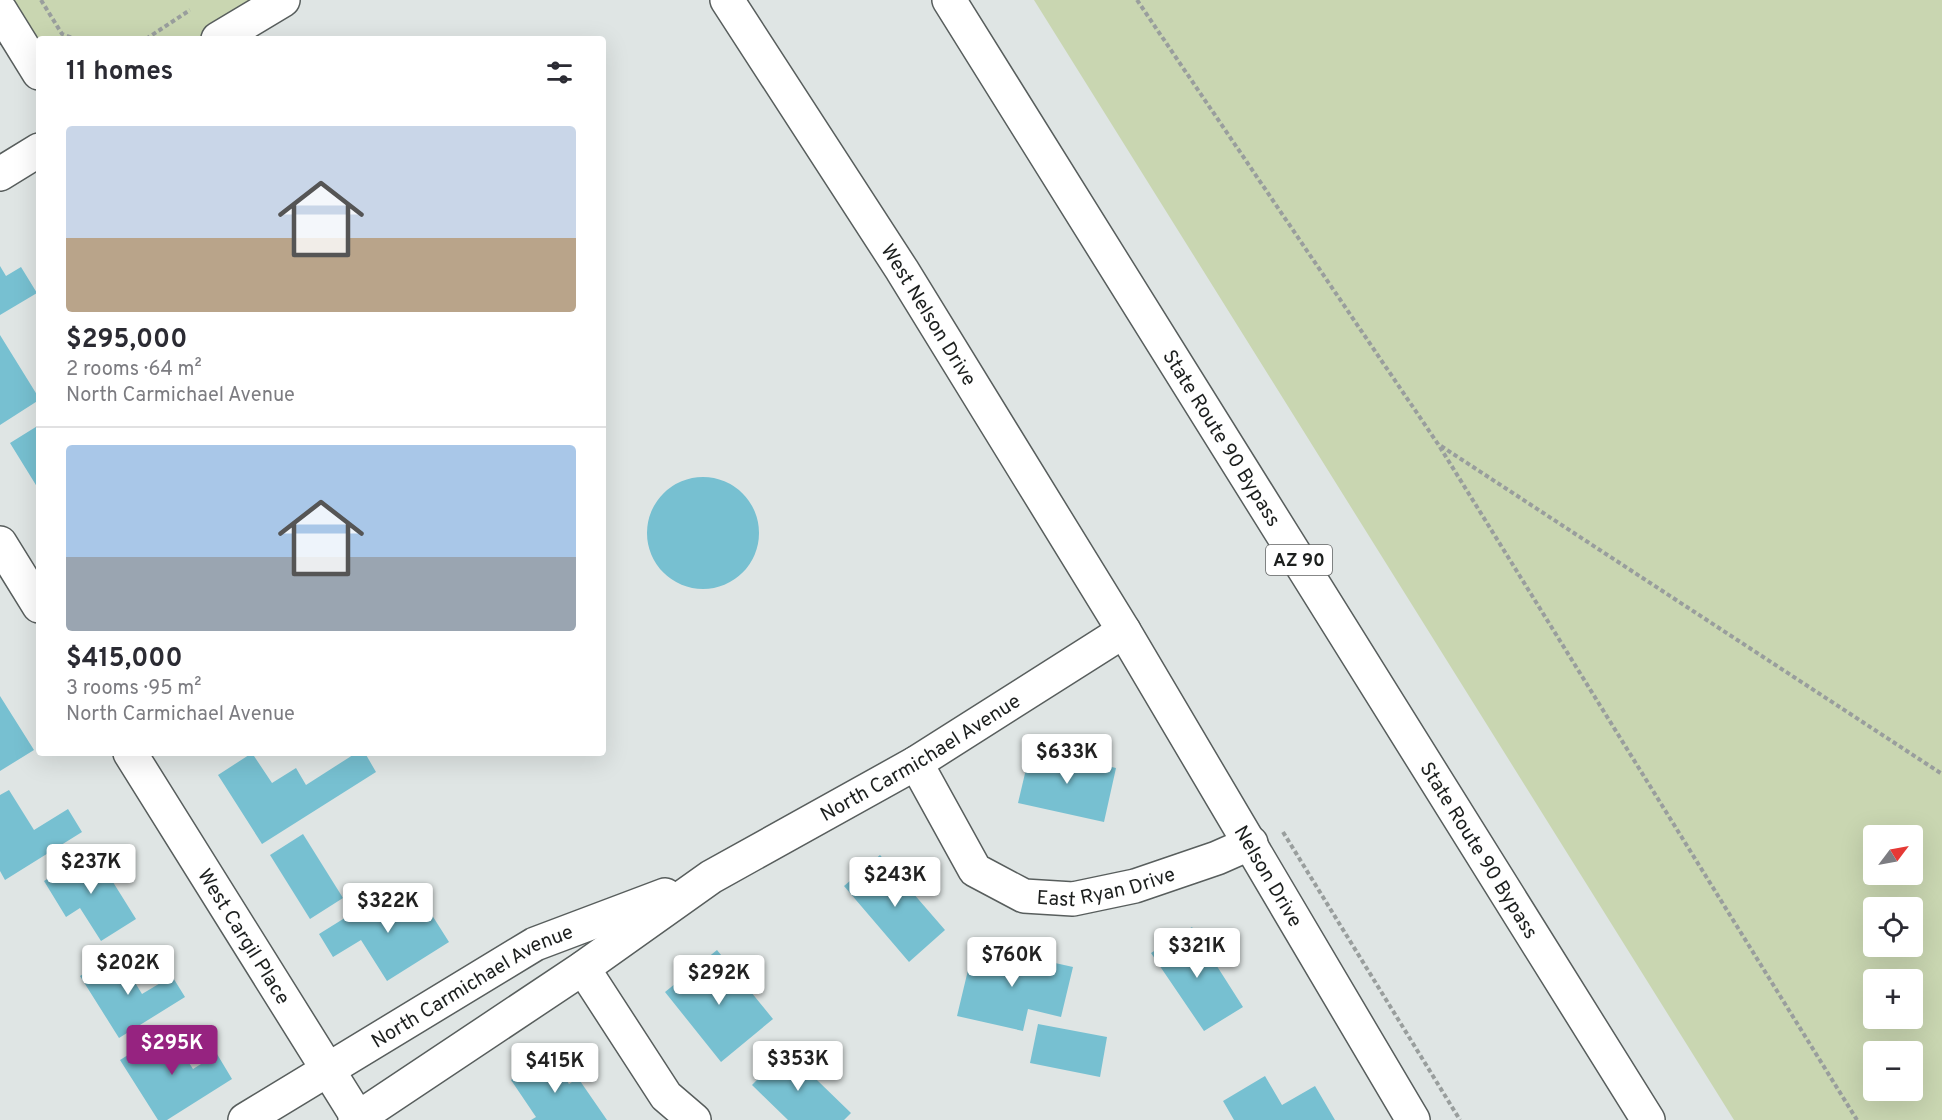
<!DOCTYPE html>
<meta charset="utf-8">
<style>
:root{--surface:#fff;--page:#f7f7f7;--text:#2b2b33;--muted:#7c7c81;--line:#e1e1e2;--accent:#962380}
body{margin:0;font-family:Overpass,sans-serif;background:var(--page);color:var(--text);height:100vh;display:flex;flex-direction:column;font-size:22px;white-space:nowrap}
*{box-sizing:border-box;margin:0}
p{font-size:20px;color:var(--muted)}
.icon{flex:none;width:33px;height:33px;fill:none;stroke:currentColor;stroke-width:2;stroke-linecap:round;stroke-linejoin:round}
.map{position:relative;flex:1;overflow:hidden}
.sheet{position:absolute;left:36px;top:36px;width:570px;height:720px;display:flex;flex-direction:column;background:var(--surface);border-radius:6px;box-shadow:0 6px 24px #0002}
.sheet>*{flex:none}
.needle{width:39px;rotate:58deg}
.buttons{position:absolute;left:1863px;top:825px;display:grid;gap:12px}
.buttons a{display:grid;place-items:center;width:60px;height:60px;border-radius:6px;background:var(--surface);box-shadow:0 6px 24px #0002;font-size:30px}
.price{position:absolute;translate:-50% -51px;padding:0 14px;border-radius:6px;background:#fff;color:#222;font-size:20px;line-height:39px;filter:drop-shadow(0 2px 3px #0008)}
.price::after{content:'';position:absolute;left:50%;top:36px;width:18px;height:14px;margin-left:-9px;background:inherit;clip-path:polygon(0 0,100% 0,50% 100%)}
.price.active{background:var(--accent);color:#fff}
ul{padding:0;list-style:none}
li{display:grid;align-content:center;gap:12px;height:318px;padding:0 30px}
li+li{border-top:2px solid var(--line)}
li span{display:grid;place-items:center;height:186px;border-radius:6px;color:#555}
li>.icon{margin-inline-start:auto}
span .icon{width:108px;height:108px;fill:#fffc;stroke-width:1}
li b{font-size:26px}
h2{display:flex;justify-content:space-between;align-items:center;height:72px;padding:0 30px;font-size:26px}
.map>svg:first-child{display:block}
</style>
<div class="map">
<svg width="1942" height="1120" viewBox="0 0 1942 1120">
<rect width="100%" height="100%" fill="#dfe5e4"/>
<path fill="#c9d6b1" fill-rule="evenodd" d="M 0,0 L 283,0 L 218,39 L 39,39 L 39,73 Z
M 1034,0 L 1942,0 L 1942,1120 L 1734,1120 ZM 1874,836 L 1912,836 L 1912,874 L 1874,874 ZM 1874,908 L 1912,908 L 1912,946 L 1874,946 ZM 1874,980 L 1912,980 L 1912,1018 L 1874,1018 ZM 1874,1052 L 1912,1052 L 1912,1090 L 1874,1090 Z"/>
<path fill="#77c0d1" d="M 0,266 L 6,276 L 21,267 L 37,293 L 0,315 Z
M 0,335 L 39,398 L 39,400 L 0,425 Z
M 39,425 L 39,490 L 10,443 Z
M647 533a56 56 0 1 1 112 0a56 56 0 1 1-112 0Z
M 0,696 L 34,750 L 0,771 Z
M 1031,748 L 1116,768 L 1104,822 L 1018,803 Z
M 252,753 L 272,783 L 296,768 L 306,785 L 356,753 L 365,753 L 376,772 L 262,844 L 218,775 Z
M 9,790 L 34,830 L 68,809 L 82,832 L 5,880 L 0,871 L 0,795 Z
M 303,834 L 343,898 L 310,919 L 270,855 Z
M 93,850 L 136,919 L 101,941 L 80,908 L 66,917 L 44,881 Z
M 880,855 L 945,930 L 909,962 L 844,886 Z
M 393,888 L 407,911 L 423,901 L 449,942 L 387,981 L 361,940 L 333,957 L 319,934 Z
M 1192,927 L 1243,1007 L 1204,1031 L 1151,953 Z
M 974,945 L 1073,967 L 1061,1017 L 1028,1009 L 1023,1031 L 957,1016 Z
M 717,950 L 773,1019 L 721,1062 L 665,992 Z
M 117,953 L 142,994 L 172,976 L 185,997 L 119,1038 L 80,976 Z
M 1038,1024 L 1107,1037 L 1100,1077 L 1030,1063 Z
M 168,1030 L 193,1069 L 217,1054 L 232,1079 L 167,1120 L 158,1120 L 120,1060 Z
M 786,1050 L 851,1113 L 844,1120 L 788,1120 L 752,1085 Z
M 550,1054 L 569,1084 L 578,1078 L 607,1120 L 531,1120 L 536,1117 L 511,1080 Z
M 1265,1076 L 1282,1105 L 1315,1086 L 1335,1120 L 1234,1120 L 1223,1101 Z"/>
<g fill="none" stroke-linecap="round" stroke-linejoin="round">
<defs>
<g id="street">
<path id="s1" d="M 727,0 L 902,270 L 1124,631 L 1413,1120"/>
<path d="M 0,10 L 39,73"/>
<path d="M 218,39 L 283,0"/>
<path d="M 0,174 L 39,150"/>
<path d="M 0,543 L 39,606"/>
<path id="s2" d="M 130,753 L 358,1118"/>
<path id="s3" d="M 916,763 L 975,870 L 1024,896 L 1073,899 L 1135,886 L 1217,858 L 1251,843"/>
<path d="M 583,968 L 666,1096 L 694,1120"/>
<path id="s4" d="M 245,1120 L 535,944 L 665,895"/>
<path id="s5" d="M 355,1120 L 583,968 L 711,877 L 916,763 L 1124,631"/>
</g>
<g id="highway">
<path id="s6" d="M 949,0 L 1648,1120"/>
</g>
</defs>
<use href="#street" stroke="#585e5d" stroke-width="36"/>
<use href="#highway" stroke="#585e5d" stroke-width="36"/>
<path stroke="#999e9d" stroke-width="4" stroke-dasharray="4.5 3" stroke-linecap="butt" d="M 41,0 L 62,34 L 75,39
M 1137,0 L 1438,444 L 1857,1120
M 146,39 L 190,10
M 1441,446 L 1942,774
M 1283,832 L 1460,1120"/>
<use href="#street" stroke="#fff" stroke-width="33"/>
<use href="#highway" stroke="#fff" stroke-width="33"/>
</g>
<g text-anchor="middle" stroke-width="6" stroke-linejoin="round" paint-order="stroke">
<rect fill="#fff" stroke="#606262" stroke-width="1.5" x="1266" y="545" width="66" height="30" rx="4.5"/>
<g font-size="18" font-weight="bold" fill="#1c1f1e">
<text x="1299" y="566">AZ 90</text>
</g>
<g font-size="20" fill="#1c1f1e" stroke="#fff">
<text dy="7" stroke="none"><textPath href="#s1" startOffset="374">West Nelson Drive</textPath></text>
<text dy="7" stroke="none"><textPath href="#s6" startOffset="516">State Route 90 Bypass</textPath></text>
<text dy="7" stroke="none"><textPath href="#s5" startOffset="672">North Carmichael Avenue</textPath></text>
<text dy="7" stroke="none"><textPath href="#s6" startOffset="1002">State Route 90 Bypass</textPath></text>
<text dy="7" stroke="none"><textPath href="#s1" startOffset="1030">Nelson Drive</textPath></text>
<text dy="7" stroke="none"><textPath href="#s3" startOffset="261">East Ryan Drive</textPath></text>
<text dy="7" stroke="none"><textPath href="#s2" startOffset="216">West Cargil Place</textPath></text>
<text dy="7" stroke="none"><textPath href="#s4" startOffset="264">North Carmichael Avenue</textPath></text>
</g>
</g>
</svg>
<div class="buttons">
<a><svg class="needle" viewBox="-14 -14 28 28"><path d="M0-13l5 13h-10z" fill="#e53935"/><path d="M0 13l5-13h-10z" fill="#7c7c81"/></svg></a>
<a><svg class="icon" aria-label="locate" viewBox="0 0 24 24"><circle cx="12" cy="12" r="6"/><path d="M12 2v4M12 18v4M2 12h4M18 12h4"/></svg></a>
<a>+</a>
<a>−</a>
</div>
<b class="price" style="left:1067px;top:785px">$633K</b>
<b class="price" style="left:91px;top:895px">$237K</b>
<b class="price" style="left:895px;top:908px">$243K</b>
<b class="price" style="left:388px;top:934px">$322K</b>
<b class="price" style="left:1197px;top:979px">$321K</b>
<b class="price" style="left:1012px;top:988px">$760K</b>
<b class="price" style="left:128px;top:996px">$202K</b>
<b class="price" style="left:719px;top:1006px">$292K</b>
<b class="price active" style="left:172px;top:1076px">$295K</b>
<b class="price" style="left:798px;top:1092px">$353K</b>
<b class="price" style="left:555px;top:1094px">$415K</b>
<section class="sheet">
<h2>11 homes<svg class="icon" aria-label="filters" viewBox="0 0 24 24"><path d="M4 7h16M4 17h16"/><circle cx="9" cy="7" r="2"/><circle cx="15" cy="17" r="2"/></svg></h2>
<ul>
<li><span style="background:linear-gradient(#c9d6e8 60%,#b9a48a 0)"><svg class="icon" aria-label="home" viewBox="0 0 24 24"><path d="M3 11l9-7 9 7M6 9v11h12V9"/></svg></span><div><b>$295,000</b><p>2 rooms · 64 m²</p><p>North Carmichael Avenue</p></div></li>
<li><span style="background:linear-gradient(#a9c7e8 60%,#9aa5b1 0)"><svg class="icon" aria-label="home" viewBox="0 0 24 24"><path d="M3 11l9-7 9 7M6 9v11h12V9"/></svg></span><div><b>$415,000</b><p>3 rooms · 95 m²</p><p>North Carmichael Avenue</p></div></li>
</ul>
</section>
</div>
